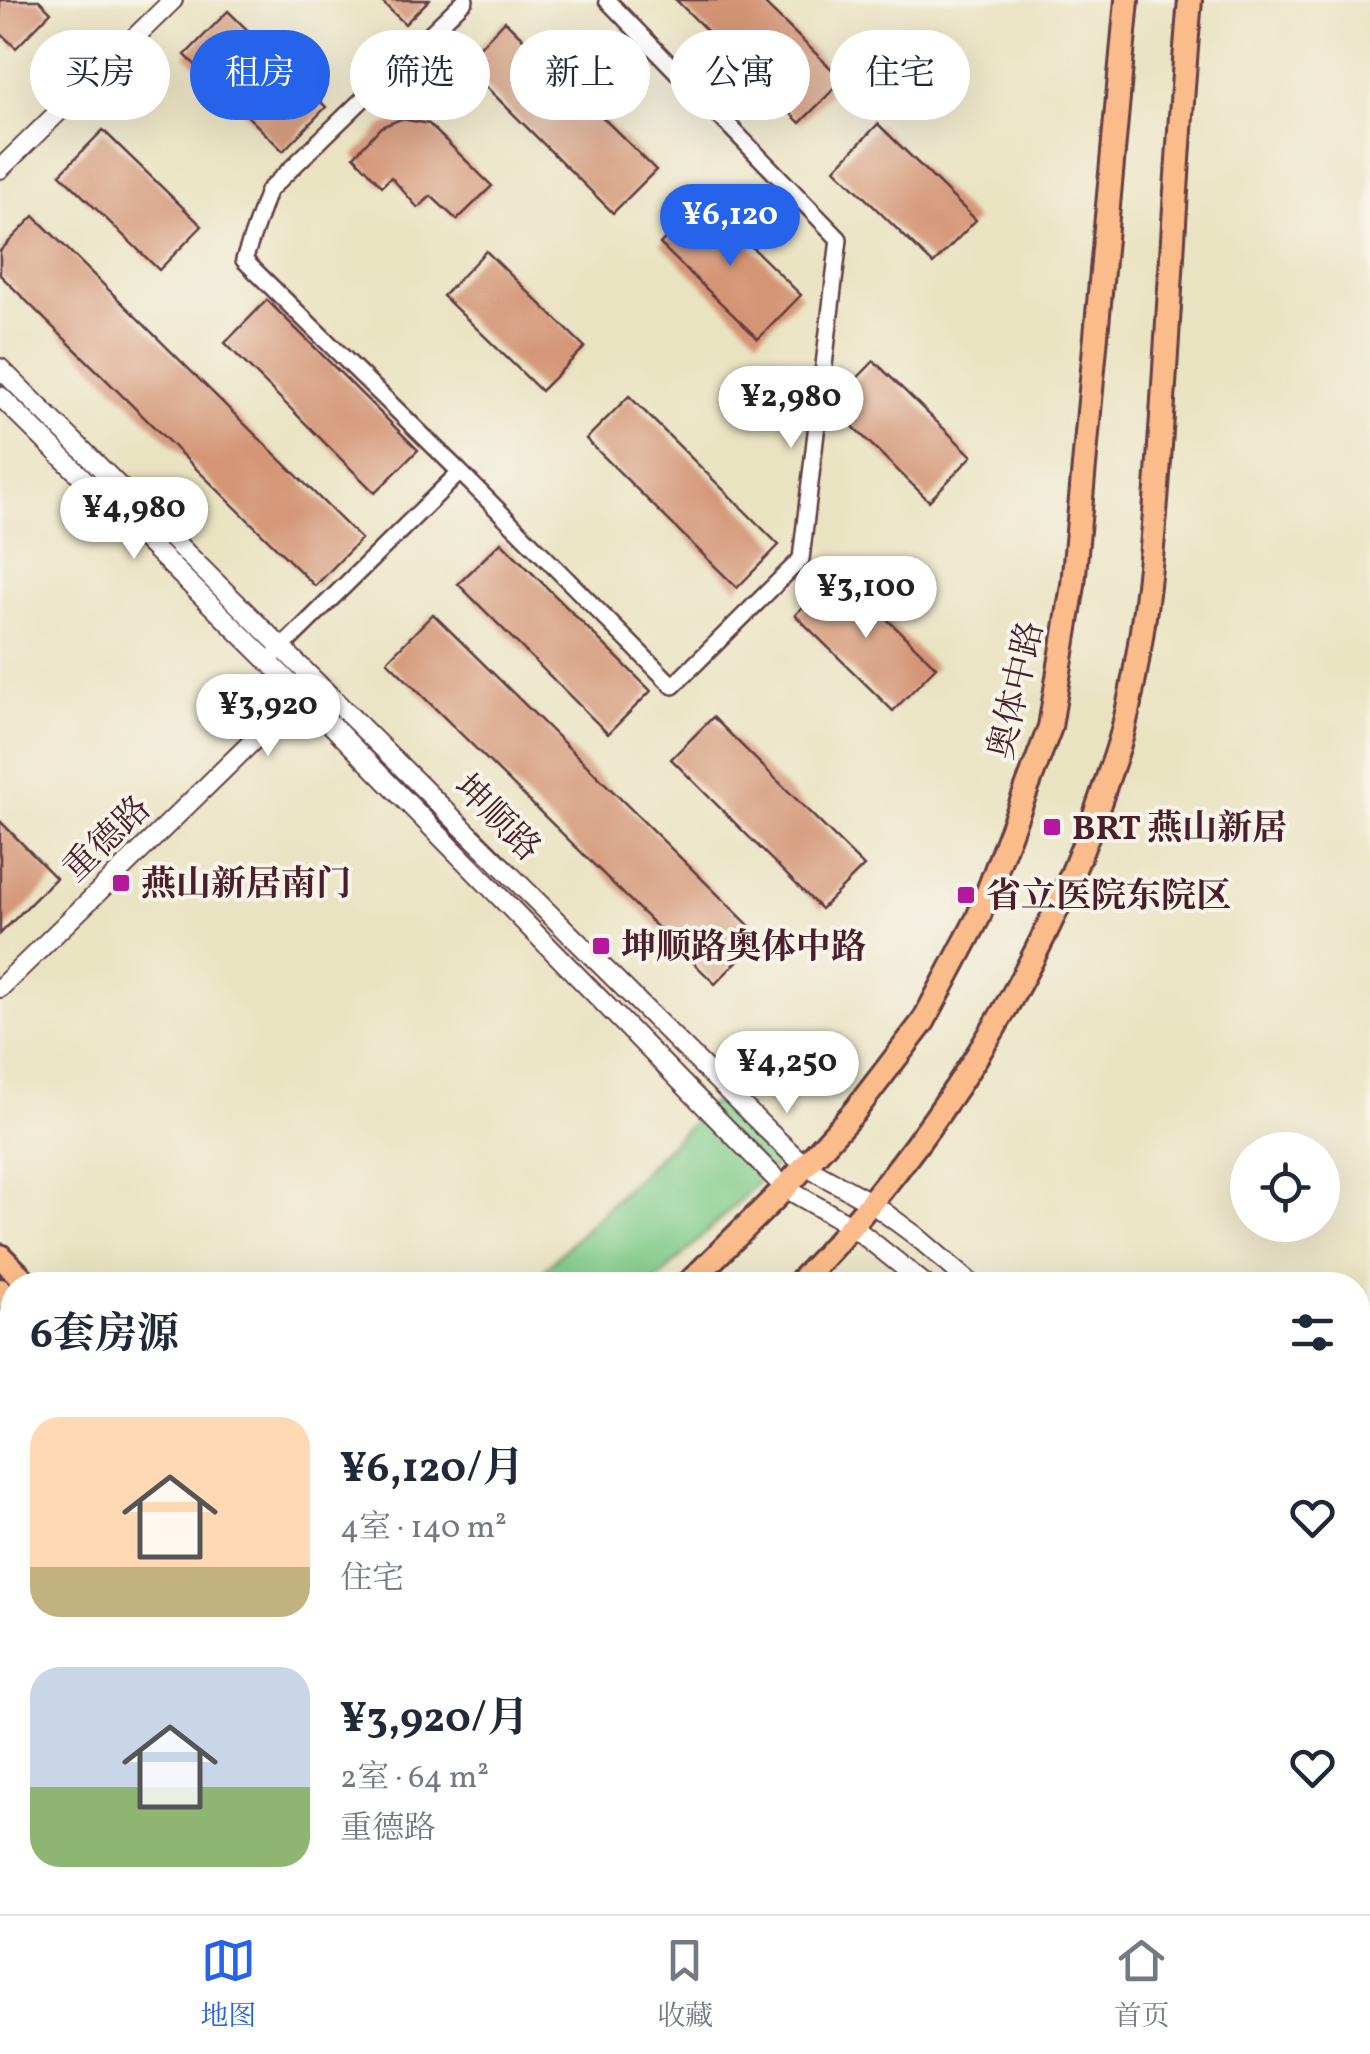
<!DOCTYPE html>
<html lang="zh">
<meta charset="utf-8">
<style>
:root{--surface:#fff;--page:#f2f2f3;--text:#1f2937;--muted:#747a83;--line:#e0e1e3;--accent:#2563eb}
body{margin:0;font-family:Vollkorn,"Noto Serif SC",serif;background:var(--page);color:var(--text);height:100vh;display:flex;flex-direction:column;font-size:38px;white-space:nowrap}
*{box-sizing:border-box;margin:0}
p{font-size:32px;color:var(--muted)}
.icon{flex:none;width:55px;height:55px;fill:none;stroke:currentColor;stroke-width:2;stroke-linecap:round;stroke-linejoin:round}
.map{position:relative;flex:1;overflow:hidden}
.drawer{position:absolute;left:0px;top:1272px;width:1370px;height:642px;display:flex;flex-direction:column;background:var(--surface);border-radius:40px 40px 0 0;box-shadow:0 10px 40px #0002}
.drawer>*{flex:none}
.guide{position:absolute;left:30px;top:30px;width:1310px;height:90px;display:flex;gap:20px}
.fabs{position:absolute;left:1230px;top:1132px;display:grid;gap:20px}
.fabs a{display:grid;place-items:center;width:110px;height:110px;border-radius:50%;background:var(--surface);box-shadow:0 10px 40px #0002;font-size:50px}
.price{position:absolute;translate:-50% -85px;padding:0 22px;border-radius:35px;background:#fff;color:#222;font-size:32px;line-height:65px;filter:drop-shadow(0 2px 5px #0008)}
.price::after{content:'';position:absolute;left:50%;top:60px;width:30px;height:22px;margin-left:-15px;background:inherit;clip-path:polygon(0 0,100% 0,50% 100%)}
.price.current{background:var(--accent);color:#fff}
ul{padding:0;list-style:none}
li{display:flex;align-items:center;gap:30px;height:250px;padding:0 30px}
li span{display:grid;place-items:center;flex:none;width:280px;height:200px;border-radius:30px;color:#555}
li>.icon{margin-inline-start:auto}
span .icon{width:120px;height:120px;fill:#fffc;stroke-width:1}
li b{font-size:42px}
h2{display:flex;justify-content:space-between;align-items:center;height:120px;padding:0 30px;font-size:42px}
.chip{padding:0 35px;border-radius:45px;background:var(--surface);box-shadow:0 10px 40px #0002;font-size:35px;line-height:90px}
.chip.current{background:var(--accent);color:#fff}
.dock{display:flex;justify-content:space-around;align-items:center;height:140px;border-top:2px solid var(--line);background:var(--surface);font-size:28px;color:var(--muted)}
.dock a{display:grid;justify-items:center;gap:5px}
.dock .current{color:var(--accent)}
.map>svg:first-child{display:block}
</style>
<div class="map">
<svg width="1370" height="1914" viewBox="0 0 1370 1914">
<rect width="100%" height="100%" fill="#f7f3e8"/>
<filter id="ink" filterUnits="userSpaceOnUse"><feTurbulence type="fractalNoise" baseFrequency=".01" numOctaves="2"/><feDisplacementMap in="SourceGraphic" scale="20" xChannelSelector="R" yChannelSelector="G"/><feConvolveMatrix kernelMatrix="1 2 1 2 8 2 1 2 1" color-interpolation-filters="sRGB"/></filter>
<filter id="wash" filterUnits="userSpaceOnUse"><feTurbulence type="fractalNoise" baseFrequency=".0048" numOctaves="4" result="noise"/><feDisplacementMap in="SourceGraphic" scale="40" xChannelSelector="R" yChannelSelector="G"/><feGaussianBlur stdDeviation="2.25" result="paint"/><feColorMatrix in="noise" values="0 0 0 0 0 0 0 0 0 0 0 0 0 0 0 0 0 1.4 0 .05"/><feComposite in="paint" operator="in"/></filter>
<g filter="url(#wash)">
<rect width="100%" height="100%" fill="#eae3c2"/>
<path fill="#ead8ba" d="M 0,1357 L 12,1370 L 12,1762 L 0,1773 Z
M 1370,1704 L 1370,1914 L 1222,1914 L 1210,1903 L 1358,1902 L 1358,1718 Z
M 368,1902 L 1075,1903 L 1066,1914 L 357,1914 Z"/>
<path fill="#80cc8a" stroke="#65765a" stroke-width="2.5" d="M 715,1100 L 782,1159 L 652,1285 L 529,1285 Z
M 12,1784 L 12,1896 L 0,1905 L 0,1793 Z"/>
<g id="blocks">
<path fill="#d49576" d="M 0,0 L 39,0 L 51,12 L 16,48 L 0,33 Z
M 380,0 L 429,0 L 405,24 Z
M 676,0 L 761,0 L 843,80 L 800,123 Z
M 228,11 L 326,107 L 283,151 L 185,55 Z
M 505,21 L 656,170 L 613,213 L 463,64 Z
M 401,119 L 429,124 L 492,186 L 457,220 L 431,196 L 418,208 L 391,177 L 382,186 L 354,156 L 381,127 Z
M 878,124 L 976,220 L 933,264 L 835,169 Z
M 103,130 L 202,226 L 159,270 L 60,174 Z
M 703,199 L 801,295 L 758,339 L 660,244 Z
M 34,216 L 361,539 L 315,586 L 0,275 L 0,251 Z
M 486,251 L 585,347 L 541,391 L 443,296 Z
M 267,300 L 418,450 L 375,493 L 225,343 Z
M 874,361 L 972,456 L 929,501 L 831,405 Z
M 629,396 L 779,545 L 737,588 L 586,439 Z
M 501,542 L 651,691 L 608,734 L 458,584 Z
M 838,571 L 936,667 L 893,711 L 795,615 Z
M 433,614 L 761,937 L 715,984 L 387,661 Z
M 713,717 L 864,866 L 821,909 L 671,759 Z
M 0,821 L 56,878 L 0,934 Z"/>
</g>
</g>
<g filter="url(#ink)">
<use href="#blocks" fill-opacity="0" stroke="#623c42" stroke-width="2.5"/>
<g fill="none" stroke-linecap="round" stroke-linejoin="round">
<defs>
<path id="service" d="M 0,1582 L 12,1595
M 0,1783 L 12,1773"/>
<path id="minor" d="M 460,472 L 673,686 L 801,559 L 839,239 L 607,0
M 268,661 L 460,472 L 244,260 L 268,191 L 465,0
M 388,1914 L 400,1902
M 460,1914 L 471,1902
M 912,1914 L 922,1902
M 1160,1914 L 1171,1902"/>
<path id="tertiary" d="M 0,169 L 173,0
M 0,368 L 767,1130 L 805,1166 L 870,1202 L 916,1236 L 973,1285
M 0,396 L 301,694 L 785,1188 L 852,1226 L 926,1285
M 0,988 L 301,694
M 1358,1581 L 1370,1590
M 1358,1611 L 1370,1620"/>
<path id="primary" d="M 0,1256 L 29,1285
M 687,1285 L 785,1188 L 854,1112 L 923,1022 L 978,918 L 1050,727 L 1073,585 L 1127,0
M 797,1285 C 930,1148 1041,976 1102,795 C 1109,773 1118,752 1123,730 C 1149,622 1156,511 1163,400 C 1172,267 1178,133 1190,0
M 0,1290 L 12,1303
M 57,1914 L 72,1902
M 164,1914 L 174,1902"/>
</defs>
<use href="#service" stroke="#623c42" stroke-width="12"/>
<use href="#minor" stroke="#623c42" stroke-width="20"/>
<use href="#tertiary" stroke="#623c42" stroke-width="22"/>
<use href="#primary" stroke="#623c42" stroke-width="28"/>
<use href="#service" stroke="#fff" stroke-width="8"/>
<use href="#minor" stroke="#fff" stroke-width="15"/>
<use href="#tertiary" stroke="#fff" stroke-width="18"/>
<use href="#primary" stroke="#fabc8b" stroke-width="22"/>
</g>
</g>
<g fill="#b5179e" stroke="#f7f3e8" stroke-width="4">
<rect x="1042" y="817" width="20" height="20" rx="5"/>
<rect x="111" y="873" width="20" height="20" rx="5"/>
<rect x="956" y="885" width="20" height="20" rx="5"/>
<rect x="591" y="936" width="20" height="20" rx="5"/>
</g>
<g text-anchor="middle" stroke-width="8" stroke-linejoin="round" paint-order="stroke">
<g font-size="35" fill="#4a1f2b" stroke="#f7f3e8">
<text transform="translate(1015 690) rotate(-77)" y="12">奥体中路</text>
<text transform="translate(498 817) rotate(45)" y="12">坤顺路</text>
<text transform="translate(106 838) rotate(-44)" y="12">重德路</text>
</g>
<g font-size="35" font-weight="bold" fill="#4a1f2b" stroke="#f7f3e8" text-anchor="start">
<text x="1072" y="839">BRT 燕山新居</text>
<text x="141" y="895">燕山新居南门</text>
<text x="986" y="907">省立医院东院区</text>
<text x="621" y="958">坤顺路奥体中路</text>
</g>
</g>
</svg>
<div class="fabs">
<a><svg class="icon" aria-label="locate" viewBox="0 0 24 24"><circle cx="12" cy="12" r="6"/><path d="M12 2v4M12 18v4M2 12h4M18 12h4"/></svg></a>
</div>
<b class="price current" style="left:730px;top:269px">¥6,120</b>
<b class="price" style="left:791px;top:451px">¥2,980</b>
<b class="price" style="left:134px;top:562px">¥4,980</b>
<b class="price" style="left:866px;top:641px">¥3,100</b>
<b class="price" style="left:268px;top:759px">¥3,920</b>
<b class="price" style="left:787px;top:1116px">¥4,250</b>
<div class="guide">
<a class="chip">买房</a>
<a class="chip current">租房</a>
<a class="chip">筛选</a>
<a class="chip">新上</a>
<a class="chip">公寓</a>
<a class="chip">住宅</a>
</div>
<section class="drawer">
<h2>6套房源<svg class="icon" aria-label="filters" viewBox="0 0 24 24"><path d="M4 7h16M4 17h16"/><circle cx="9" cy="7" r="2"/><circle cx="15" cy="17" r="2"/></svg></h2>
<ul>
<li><span style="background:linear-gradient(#ffd9b3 75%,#c2b280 0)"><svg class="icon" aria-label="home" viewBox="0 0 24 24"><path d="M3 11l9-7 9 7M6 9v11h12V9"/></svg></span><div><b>¥6,120/月</b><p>4室 · 140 m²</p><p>住宅</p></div><svg class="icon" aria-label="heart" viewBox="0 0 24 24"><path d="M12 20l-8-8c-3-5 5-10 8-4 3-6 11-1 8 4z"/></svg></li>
<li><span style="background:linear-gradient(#c9d6e8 60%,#8fb573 0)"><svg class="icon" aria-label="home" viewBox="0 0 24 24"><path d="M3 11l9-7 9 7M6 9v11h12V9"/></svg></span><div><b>¥3,920/月</b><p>2室 · 64 m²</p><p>重德路</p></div><svg class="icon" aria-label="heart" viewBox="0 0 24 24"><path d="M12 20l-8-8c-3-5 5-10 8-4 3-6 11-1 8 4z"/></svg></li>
</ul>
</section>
</div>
<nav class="dock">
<a class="current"><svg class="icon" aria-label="map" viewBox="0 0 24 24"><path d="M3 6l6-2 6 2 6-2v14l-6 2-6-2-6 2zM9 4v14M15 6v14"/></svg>地图</a>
<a><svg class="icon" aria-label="saved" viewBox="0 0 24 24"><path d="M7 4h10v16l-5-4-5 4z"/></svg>收藏</a>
<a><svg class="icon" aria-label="home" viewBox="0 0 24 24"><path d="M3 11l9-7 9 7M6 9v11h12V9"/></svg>首页</a>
</nav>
